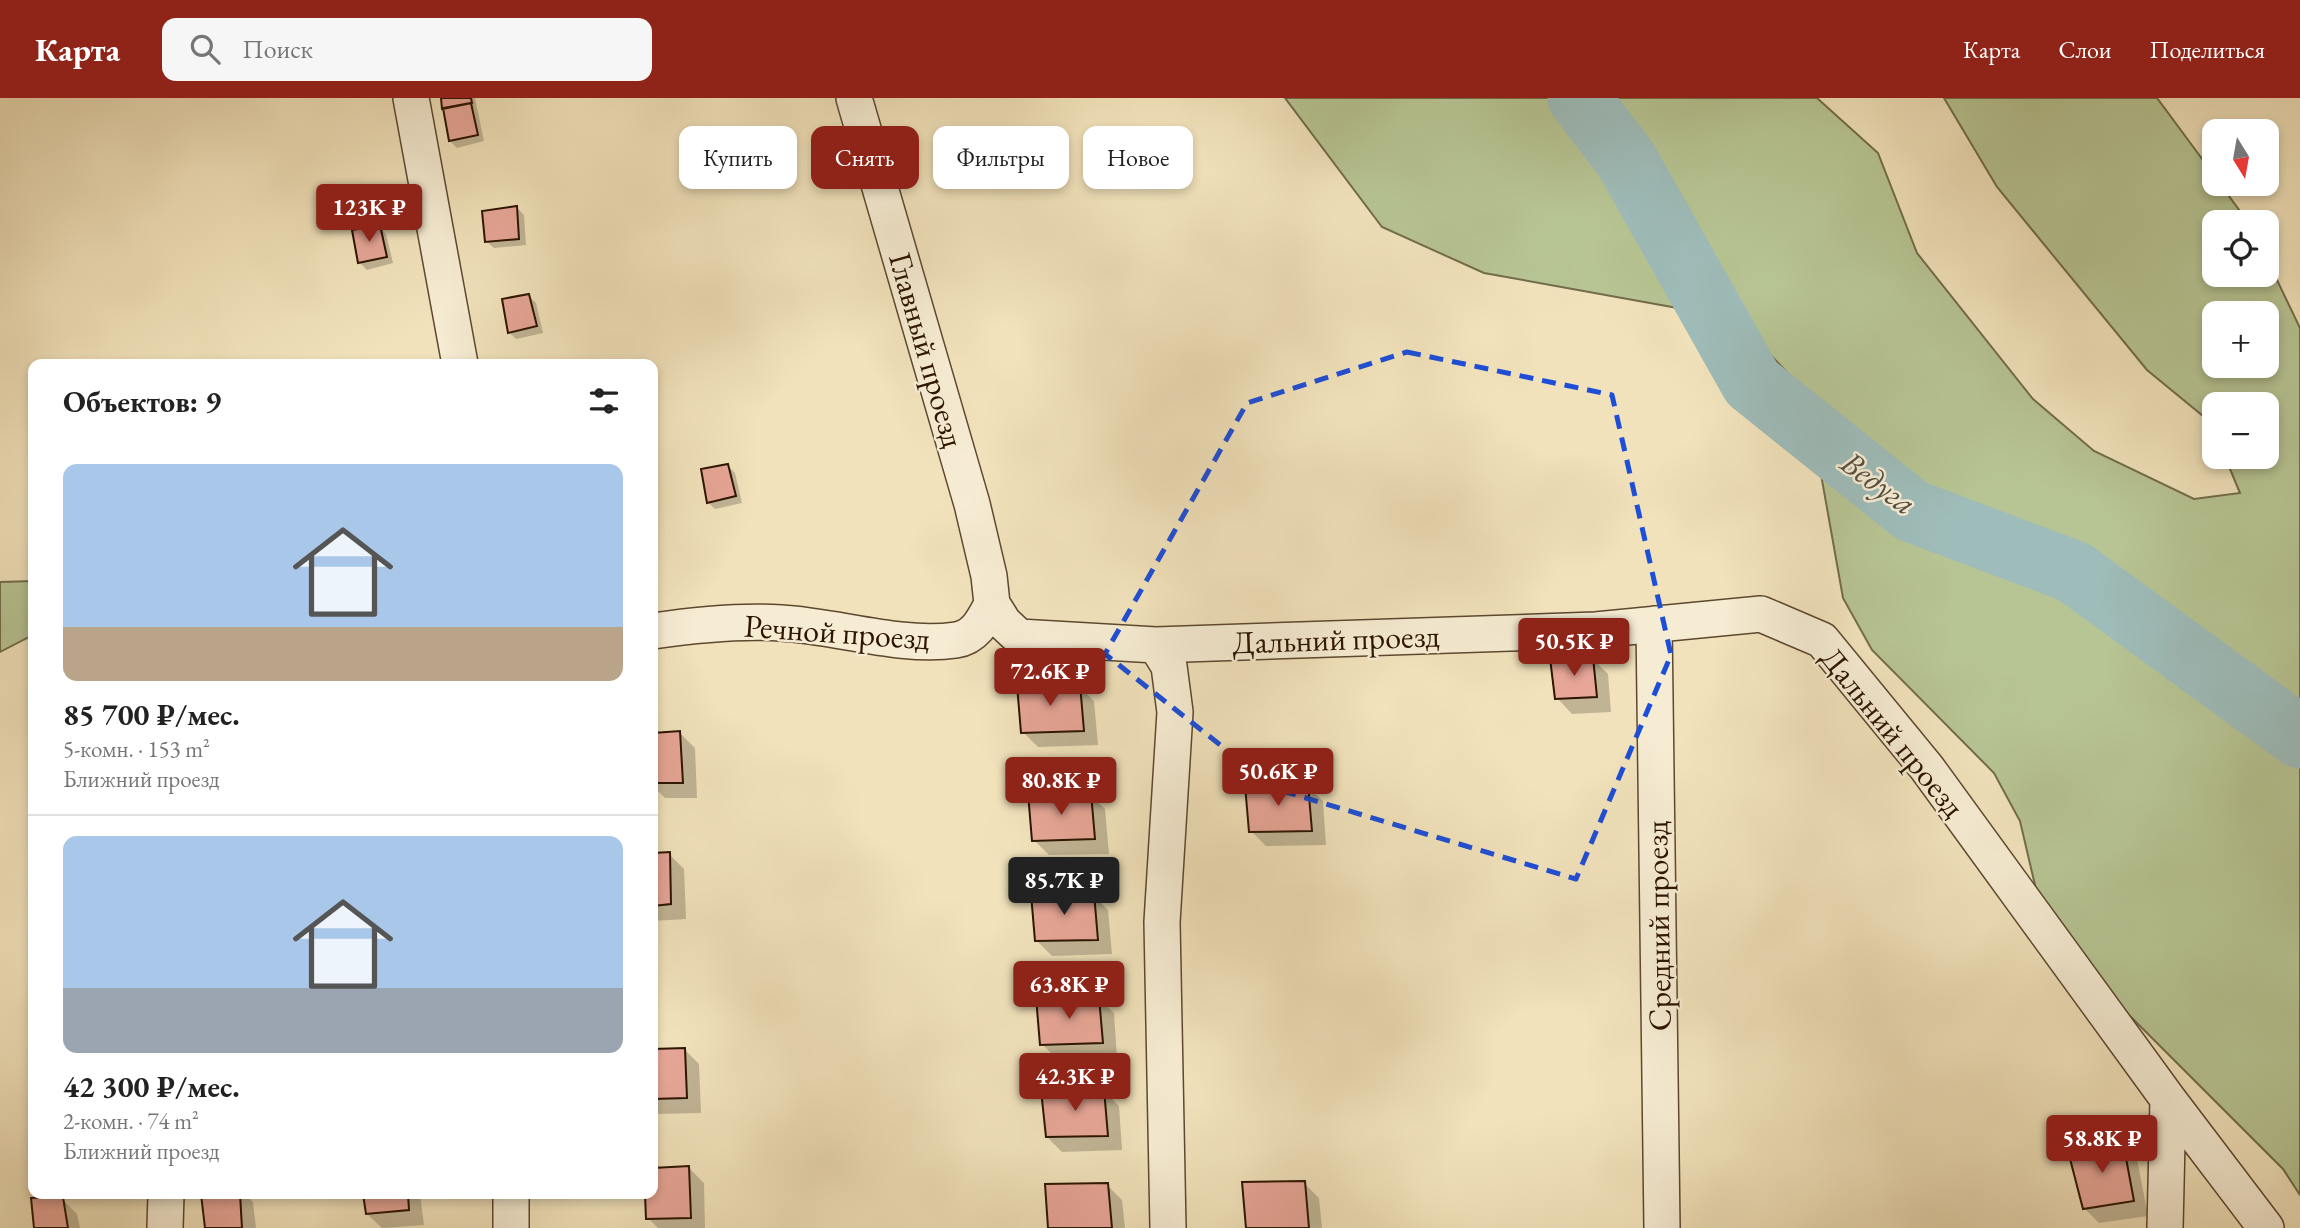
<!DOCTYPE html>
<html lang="ru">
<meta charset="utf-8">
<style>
:root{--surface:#fff;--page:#f6f6f6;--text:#222;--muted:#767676;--line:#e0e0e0;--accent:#8f2418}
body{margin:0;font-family:"EB Garamond",serif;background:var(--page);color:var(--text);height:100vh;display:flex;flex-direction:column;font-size:26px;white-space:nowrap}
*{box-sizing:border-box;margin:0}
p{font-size:23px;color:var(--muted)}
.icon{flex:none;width:38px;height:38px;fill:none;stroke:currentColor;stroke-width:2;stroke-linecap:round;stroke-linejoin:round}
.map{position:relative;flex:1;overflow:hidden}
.sheet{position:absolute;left:28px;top:261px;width:630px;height:840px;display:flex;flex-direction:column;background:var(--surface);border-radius:14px;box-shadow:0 4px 10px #0003}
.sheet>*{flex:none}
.hud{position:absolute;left:679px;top:28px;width:665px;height:63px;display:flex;gap:14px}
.needle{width:46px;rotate:169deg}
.fabs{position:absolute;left:2202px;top:21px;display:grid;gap:14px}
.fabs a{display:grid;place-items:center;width:77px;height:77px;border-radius:14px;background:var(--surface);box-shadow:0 4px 10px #0003;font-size:35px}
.price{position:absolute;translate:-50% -60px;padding:0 16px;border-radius:7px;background:var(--accent);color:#fff;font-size:23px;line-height:46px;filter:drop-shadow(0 2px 4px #0008)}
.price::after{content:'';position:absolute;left:50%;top:42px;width:21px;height:16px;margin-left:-10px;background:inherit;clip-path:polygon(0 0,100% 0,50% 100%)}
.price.active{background:#222;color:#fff}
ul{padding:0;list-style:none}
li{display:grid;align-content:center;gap:14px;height:371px;padding:0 35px}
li+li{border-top:2px solid var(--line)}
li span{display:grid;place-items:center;height:217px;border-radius:14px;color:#555}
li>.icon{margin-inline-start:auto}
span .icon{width:126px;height:126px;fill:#fffc;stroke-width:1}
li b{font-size:30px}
h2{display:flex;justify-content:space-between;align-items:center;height:84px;padding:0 35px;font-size:30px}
.chip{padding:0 24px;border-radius:14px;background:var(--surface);box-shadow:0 4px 10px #0003;font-size:24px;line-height:63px}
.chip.active{background:var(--accent);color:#fff}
header{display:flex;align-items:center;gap:42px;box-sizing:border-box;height:98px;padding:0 35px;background:var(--accent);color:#fff}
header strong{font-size:33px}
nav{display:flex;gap:38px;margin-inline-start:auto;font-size:24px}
.search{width:490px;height:63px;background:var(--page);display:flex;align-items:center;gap:18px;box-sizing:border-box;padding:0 24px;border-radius:14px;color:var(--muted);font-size:26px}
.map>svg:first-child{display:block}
</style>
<header>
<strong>Карта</strong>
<div class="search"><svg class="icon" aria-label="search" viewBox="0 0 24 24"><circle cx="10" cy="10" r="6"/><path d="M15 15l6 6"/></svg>Поиск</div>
<nav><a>Карта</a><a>Слои</a><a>Поделиться</a></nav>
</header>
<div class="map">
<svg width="2300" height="1130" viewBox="0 0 2300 1130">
<rect width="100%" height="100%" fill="#f1e2bb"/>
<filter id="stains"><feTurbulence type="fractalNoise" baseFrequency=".00286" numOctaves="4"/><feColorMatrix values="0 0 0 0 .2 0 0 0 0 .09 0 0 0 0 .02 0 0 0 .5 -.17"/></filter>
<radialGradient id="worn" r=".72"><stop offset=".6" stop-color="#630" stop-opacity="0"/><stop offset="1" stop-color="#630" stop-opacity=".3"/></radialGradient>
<path fill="#b7c493" stroke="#726c4a" stroke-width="2" fill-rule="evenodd" d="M 1285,0 L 1817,0 L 1878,55 L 1917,155 L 2033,301 L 2094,353 L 2194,401 L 2240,395 L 2225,359 L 2266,359 L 2266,306 L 2214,306 L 2214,333 L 2209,323 L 2147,272 L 1997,89 L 1944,0 L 2157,0 L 2214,77 L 2214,86 L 2220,86 L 2248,124 L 2214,124 L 2214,177 L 2266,177 L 2266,159 L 2300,230 L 2300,1097 L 2283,1071 L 2046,834 L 2020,723 L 1994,675 L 1872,552 L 1843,500 L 1814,337 L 1794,282 L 1754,239 L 1705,215 L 1484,175 L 1382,129 ZM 2214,215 L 2266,215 L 2266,268 L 2214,268 Z
M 33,483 L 33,537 L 0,554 L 0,484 Z"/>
<path fill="#0003" d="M 443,0 L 475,0 L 484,43 L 457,50 L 450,43 Z
M 517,110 L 524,117 L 526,147 L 494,150 L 486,143 Z
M 379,129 L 386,136 L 393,165 L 367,172 L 360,165 Z
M 529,198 L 536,205 L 543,235 L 516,241 L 509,234 Z
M 728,368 L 735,375 L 742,405 L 715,411 L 708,404 Z
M 1593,561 L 1608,576 L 1611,614 L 1572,616 L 1557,600 Z
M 1079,588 L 1094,603 L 1098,647 L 1038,649 L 1023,634 Z
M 680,635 L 695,650 L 697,700 L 665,700 L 653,688 L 653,637 Z
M 1307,688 L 1323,703 L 1326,747 L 1266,748 L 1251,733 Z
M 1090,696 L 1105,711 L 1109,756 L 1049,757 L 1034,742 Z
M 653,756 L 669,756 L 684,771 L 686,821 L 653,823 Z
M 1093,797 L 1108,812 L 1112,856 L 1052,858 L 1037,843 Z
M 1098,900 L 1114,915 L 1117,960 L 1057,961 L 1042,946 Z
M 684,951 L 699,966 L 701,1015 L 659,1016 L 653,1010 L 653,952 Z
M 1104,993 L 1119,1008 L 1122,1052 L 1062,1054 L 1047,1039 Z
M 2122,1046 L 2137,1061 L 2148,1118 L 2099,1125 L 2084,1110 Z
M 689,1070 L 704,1085 L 705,1130 L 658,1130 L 648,1120 L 647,1096 L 653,1096 L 653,1072 Z
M 1304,1085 L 1319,1100 L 1322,1130 L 1248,1130 Z
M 1107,1087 L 1122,1102 L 1125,1130 L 1050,1130 Z
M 202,1096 L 245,1096 L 253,1104 L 256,1130 L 207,1130 Z
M 365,1096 L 420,1096 L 424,1127 L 382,1130 L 367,1116 Z
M 62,1101 L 77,1116 L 80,1130 L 36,1130 Z"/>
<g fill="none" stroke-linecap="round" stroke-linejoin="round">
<path stroke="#9ebcb9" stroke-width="63" d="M 1579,0 L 1627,63 L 1752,285 L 1912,413 L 2074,474 L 2300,639"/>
</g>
<path fill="#e7a697" stroke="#2c1400" stroke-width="2" d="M 441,0 L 471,0 L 472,5 L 442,11 Z
M 471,5 L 478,37 L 449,43 L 443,10 Z
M 517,108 L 519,141 L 485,144 L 482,113 Z
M 380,127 L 387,159 L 358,165 L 352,132 Z
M 529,196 L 537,228 L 508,235 L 502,201 Z
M 728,366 L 736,398 L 707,405 L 701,371 Z
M 1593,559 L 1597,599 L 1555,601 L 1550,560 Z
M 1080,586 L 1084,633 L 1021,635 L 1017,587 Z
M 680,633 L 683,685 L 653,685 L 653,635 Z
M 1308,686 L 1312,733 L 1249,734 L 1245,687 Z
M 1028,695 L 1091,695 L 1095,741 L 1032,743 Z
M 670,754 L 671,806 L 653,808 L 653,755 Z
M 1094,795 L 1098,842 L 1035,843 L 1031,796 Z
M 1036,899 L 1099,899 L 1103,945 L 1040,947 Z
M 685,950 L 687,1000 L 653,1001 L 653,951 Z
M 1104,991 L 1108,1038 L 1046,1039 L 1041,992 Z
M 2123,1044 L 2134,1103 L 2083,1111 L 2068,1053 Z
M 689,1068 L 691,1120 L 646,1121 L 645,1096 L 653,1096 L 653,1070 Z
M 1305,1083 L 1309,1130 L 1246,1130 L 1242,1084 Z
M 1108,1085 L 1112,1130 L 1048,1130 L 1045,1086 Z
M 201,1096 L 240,1096 L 242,1130 L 205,1130 Z
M 363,1096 L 408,1096 L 409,1112 L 366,1116 Z
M 63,1099 L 68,1130 L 34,1130 L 31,1100 Z"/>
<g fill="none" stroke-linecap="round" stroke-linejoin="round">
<defs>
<path id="minor" d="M 411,0 L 460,266
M 854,0 L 972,406 L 989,478 L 992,506
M 1654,526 L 1662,1130
M 653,533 C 694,527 738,522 781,525 C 837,528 900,550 956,542 C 976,539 984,521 992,506 L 1004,525 L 1019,539 L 1156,547 L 1596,532 L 1761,516 L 1822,542 L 1927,670 L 2168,1001 L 2266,1130
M 1156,547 L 1169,568 L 1175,614 L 1162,824 L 1168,1130
M 511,1096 L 511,1130
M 165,1130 L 166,1096
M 2165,1130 L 2168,1001"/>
</defs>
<use href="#minor" stroke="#5d482f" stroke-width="38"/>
<use href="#minor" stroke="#f6ecd3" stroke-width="35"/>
</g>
<path fill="none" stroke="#1d4ed8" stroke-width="5" stroke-dasharray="14 9" stroke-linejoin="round" d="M 1407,254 L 1612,297 L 1671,557 L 1576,781 L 1276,691 L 1105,556 L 1247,305 Z"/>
<g text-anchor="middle" stroke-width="5" stroke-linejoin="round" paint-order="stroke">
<g font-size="32" fill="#2c1400" stroke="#f6ecd3">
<text transform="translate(927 252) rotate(74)" y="11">Главный проезд</text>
<text transform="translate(837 534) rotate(4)" y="11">Речной проезд</text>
<text transform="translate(1336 541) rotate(-2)" y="11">Дальний проезд</text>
<text transform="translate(1893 634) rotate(51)" y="11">Дальний проезд</text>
<text transform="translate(1658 828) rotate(-91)" y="11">Средний проезд</text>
</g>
<g font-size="33" font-style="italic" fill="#544f41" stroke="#f6ecd3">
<text transform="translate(1879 384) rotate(36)" y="12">Ведуга</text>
</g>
</g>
<rect width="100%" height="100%" filter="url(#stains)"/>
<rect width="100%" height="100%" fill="url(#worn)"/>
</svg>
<div class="fabs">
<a><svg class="needle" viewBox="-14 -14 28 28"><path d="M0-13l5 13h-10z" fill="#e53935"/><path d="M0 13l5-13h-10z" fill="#767676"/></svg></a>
<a><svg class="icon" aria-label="locate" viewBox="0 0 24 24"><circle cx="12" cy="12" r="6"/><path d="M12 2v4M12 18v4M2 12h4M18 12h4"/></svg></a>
<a>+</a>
<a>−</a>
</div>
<b class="price" style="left:369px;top:146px">123K ₽</b>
<b class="price" style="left:1574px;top:580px">50.5K ₽</b>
<b class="price" style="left:1050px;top:610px">72.6K ₽</b>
<b class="price" style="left:1278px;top:710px">50.6K ₽</b>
<b class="price" style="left:1061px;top:719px">80.8K ₽</b>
<b class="price active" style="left:1064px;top:819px">85.7K ₽</b>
<b class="price" style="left:1069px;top:923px">63.8K ₽</b>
<b class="price" style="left:1075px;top:1015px">42.3K ₽</b>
<b class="price" style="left:2102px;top:1077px">58.8K ₽</b>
<div class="hud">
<a class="chip">Купить</a>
<a class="chip active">Снять</a>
<a class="chip">Фильтры</a>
<a class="chip">Новое</a>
</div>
<section class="sheet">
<h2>Объектов: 9<svg class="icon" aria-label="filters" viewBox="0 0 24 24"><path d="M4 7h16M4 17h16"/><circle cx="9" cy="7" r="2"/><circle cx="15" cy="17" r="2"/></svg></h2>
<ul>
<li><span style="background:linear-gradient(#a9c7e8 75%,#b9a48a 0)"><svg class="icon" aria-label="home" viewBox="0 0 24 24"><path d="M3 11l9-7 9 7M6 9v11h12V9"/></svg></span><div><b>85 700 ₽/мес.</b><p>5-комн. · 153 m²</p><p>Ближний проезд</p></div></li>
<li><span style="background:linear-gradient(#a9c7e8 70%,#9aa5b1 0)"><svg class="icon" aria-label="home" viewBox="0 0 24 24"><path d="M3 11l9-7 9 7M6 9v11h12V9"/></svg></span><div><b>42 300 ₽/мес.</b><p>2-комн. · 74 m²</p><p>Ближний проезд</p></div></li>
</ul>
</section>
</div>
